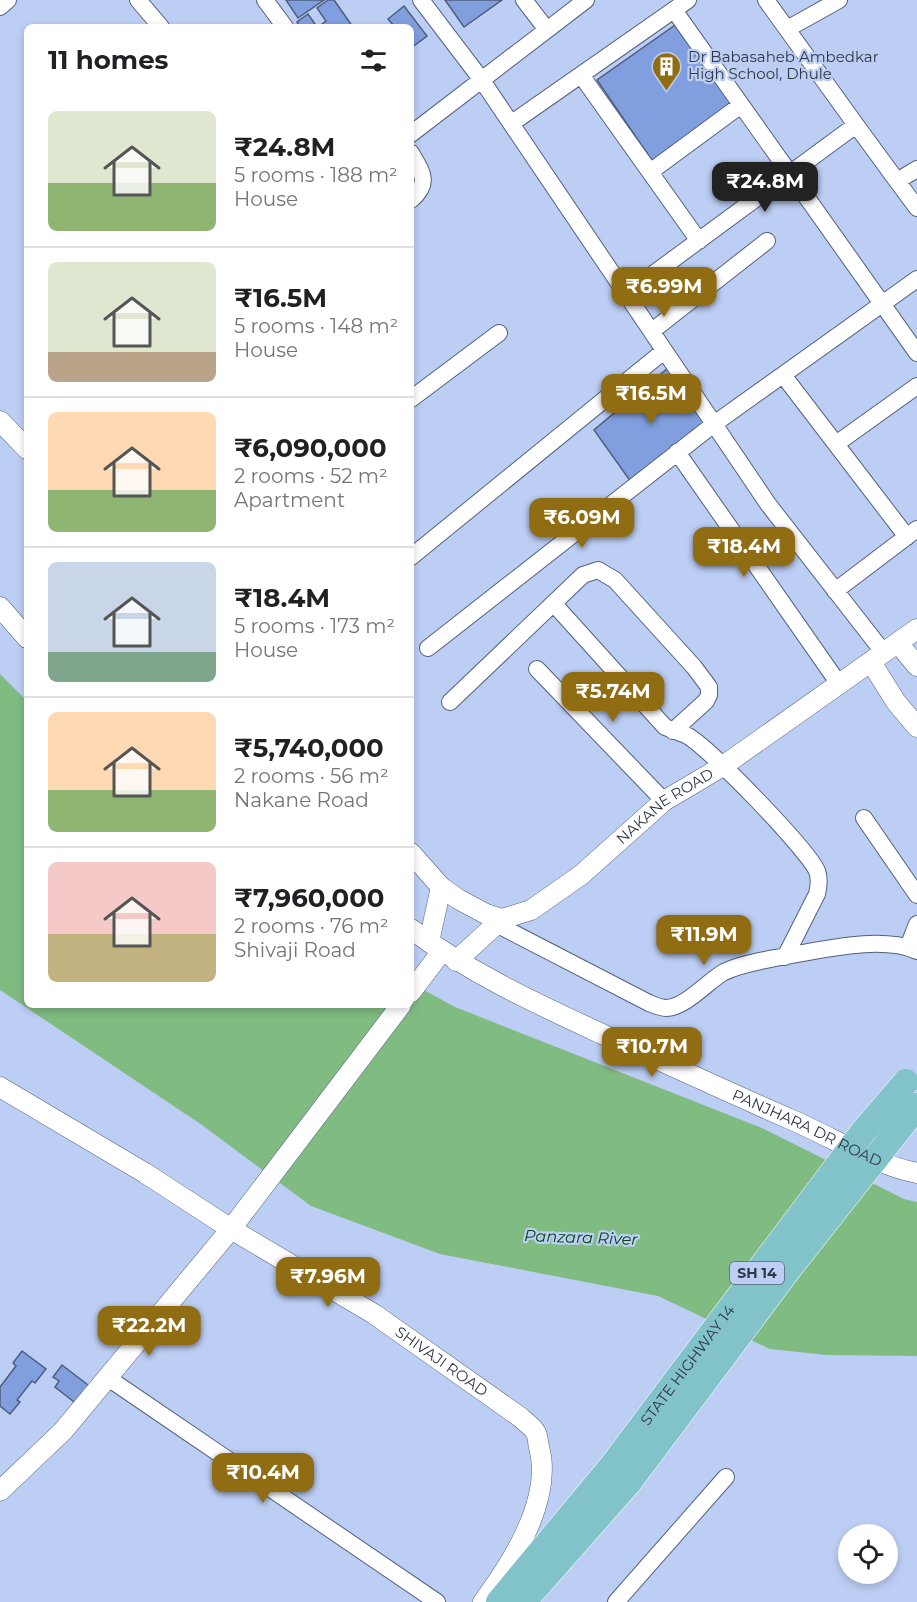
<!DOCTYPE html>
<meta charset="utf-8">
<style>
:root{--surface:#fff;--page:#f2f2f2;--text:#202124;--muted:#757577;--line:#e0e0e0;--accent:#906d13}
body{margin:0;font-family:Montserrat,sans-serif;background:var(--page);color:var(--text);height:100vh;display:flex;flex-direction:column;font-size:22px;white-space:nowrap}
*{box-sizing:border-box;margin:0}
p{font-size:20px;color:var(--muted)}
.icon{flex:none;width:33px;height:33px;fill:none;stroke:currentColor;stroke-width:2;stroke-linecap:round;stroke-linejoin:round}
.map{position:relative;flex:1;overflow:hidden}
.drawer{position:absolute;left:24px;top:24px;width:390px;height:984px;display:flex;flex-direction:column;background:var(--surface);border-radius:9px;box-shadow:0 3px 9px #0003}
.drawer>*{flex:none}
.controls{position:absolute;left:838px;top:1524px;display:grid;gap:12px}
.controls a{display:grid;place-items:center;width:60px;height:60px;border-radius:50%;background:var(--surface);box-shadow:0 3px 9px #0003;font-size:30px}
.price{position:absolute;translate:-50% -51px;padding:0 14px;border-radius:12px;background:var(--accent);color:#fff;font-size:20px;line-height:39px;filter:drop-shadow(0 2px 3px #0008)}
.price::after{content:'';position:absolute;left:50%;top:36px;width:18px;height:14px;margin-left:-9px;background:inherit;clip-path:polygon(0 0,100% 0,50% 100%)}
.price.current{background:#222;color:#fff}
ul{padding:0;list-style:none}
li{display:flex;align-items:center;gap:18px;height:150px;padding:0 24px}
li+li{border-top:2px solid var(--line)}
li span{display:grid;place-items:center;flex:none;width:168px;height:120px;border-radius:9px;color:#555}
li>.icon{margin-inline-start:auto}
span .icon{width:72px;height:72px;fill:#fffc;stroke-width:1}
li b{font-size:26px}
h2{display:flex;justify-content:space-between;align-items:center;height:72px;padding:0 24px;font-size:26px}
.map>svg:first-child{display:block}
</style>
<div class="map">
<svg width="917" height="1602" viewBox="0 0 917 1602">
<rect width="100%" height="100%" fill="#bdcef4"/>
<path fill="#80bb82" d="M 0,674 L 27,701 L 27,1005 L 411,1005 L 411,983 L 455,1007 L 762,1128 L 904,1199 L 917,1202 L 917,1356 L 826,1355 L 770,1349 L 658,1296 L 440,1254 L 311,1206 L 202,1125 L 0,990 Z"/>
<path fill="#819fdf" stroke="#4e5d7e" stroke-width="1.5" d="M 286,0 L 324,0 L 298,18 Z
M 328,0 L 334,0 L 353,27 L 318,27 L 326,21 L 317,8 Z
M 445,0 L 502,0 L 464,27 Z
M 404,6 L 427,36 L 411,48 L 411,27 L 395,27 L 388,19 Z
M 308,14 L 317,27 L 300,27 L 297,22 Z
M 678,23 L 737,104 L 655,165 L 597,80 Z
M 669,367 L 708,422 L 631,482 L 594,430 Z
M 22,1351 L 46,1369 L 35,1383 L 32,1381 L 17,1400 L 20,1402 L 10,1414 L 0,1406 L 0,1387 L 16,1366 L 13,1363 Z
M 62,1365 L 92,1388 L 78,1405 L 55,1387 L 59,1381 L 53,1377 Z"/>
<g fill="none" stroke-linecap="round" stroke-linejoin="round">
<defs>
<path id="minor" d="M 138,0 L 161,27
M 265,0 L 285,27
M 421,0 L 481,79 L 768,504 L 884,653
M 524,0 L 547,30
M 766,0 L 856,125
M 0,7 L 8,0
M 674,10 L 917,353
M 787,29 L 839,0
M 581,75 L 699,241
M 512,123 L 688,0
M 411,134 L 586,0
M 411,153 C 422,172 431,183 411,200
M 917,169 L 897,181 L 917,208
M 650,172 L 741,105
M 626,294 L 856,125 L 897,181
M 652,331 L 767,241
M 783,375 L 907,537
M 411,399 L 499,333
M 836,444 L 917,386
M 677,452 L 839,684
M 411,557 L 664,351
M 835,591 L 917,529
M 554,604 L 665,727 C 672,730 679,732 686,735 C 707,745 808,850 817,871 C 820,879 819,886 817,894 L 785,957
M 428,648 L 714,424 L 917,279
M 537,669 L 664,801
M 450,702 L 583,575 L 598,570 L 615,580 L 694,667 L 709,687 L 709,695 L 706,701 L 673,731
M 864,818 L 917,895
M 496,924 L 649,1003 C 654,1005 661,1008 666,1008 C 685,1008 708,981 724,972 C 743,963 766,960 786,956 C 823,950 882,935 917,951
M 908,947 L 917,924
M 108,1378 L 437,1602
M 616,1602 L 726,1477"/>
<g id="tertiary">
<path d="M 0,421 L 27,449"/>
<path d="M 0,607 L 27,638"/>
<path d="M 898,643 L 917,666"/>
<path d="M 871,662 L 896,702 L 917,727"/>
<path id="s1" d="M 411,853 L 441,887 L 458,899 L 486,914 L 502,919 L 531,910 L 581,875 L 664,801 L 723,766 L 917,629"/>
<path id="s2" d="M 411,929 C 470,973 535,1003 602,1034 C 665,1063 728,1092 792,1120 C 832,1137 875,1165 917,1173"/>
<path d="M 429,942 L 441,887"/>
<path d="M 456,961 L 502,919"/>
<path d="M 411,992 L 442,951"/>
<path id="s3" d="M 0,1087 L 145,1173 L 231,1229 L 374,1314 L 520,1417 C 525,1422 533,1427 536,1433 C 538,1437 538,1443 539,1447 C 553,1498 513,1562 483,1602"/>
<path d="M 0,1491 L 63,1431 L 231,1229 L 401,1005"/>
</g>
<path id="primary" d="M 499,1602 L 612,1466
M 523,1602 L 629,1482"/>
</defs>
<use href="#minor" stroke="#526181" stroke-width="18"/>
<use href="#tertiary" stroke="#526181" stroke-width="21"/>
<use href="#primary" stroke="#fff" stroke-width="27"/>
<use href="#minor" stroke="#fff" stroke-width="16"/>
<use href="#tertiary" stroke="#fff" stroke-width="20"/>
<use href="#primary" stroke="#82c2c9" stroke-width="26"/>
<defs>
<g id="primary-bridge">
<path id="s4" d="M 612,1466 L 863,1132 L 906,1082"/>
<path d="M 629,1482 L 790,1267 L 917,1106"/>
</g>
</defs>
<use href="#primary-bridge" stroke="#fff" stroke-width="27" stroke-linecap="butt"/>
<use href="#primary-bridge" stroke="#82c2c9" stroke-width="26"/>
</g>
<defs>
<symbol id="building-pin" viewBox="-11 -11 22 30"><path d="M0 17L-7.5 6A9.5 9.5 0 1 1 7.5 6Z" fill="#906d13" stroke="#bdcef4"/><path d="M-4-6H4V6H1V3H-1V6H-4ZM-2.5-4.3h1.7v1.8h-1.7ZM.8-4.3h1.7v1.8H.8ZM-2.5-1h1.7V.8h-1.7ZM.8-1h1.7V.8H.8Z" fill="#fff"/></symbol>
</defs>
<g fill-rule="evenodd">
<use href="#building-pin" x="650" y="50" width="33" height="45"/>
</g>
<g text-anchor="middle" stroke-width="4.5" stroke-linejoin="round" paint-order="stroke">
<rect fill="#bdcef4" stroke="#5a647a" stroke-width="1.5" x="730" y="1262" width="54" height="22" rx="4.5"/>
<g font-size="14" font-weight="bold" fill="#303745">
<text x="757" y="1278">SH 14</text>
</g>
<g font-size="15" fill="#303745" stroke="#bdcef4" text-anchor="start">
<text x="688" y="62">Dr Babasaheb Ambedkar<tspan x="688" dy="17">High School, Dhule</tspan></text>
</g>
<g font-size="15" fill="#303745" stroke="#bdcef4">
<text dy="5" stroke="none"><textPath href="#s1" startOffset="315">NAKANE ROAD</textPath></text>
<text dy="5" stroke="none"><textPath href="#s2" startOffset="444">PANJHARA DR ROAD</textPath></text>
<text dy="5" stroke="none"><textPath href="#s3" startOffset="520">SHIVAJI ROAD</textPath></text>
<text dy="5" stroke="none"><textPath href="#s4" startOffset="126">STATE HIGHWAY 14</textPath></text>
</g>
<g font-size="16" font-style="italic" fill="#01440e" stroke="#bdcef4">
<text transform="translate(581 1237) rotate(2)" y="6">Panzara River</text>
</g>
</g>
</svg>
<div class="controls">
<a><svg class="icon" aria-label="locate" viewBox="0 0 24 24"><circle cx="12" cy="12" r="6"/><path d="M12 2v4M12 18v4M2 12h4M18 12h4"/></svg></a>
</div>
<b class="price current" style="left:765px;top:213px">₹24.8M</b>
<b class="price" style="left:664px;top:318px">₹6.99M</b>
<b class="price" style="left:651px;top:425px">₹16.5M</b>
<b class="price" style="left:582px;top:549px">₹6.09M</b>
<b class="price" style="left:744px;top:578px">₹18.4M</b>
<b class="price" style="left:613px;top:723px">₹5.74M</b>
<b class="price" style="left:704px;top:966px">₹11.9M</b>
<b class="price" style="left:652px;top:1078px">₹10.7M</b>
<b class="price" style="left:328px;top:1308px">₹7.96M</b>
<b class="price" style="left:149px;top:1357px">₹22.2M</b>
<b class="price" style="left:263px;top:1504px">₹10.4M</b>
<section class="drawer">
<h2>11 homes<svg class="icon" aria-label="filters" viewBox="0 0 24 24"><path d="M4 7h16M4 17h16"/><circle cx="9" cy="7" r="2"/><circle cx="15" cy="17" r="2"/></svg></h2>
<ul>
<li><span style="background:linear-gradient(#dfe7d0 60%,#8fb573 0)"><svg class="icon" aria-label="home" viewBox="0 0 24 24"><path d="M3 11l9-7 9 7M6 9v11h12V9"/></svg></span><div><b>₹24.8M</b><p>5 rooms · 188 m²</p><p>House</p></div></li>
<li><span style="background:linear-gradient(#dfe7d0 75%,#b9a48a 0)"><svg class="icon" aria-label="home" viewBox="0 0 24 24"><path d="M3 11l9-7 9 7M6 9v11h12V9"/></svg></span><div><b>₹16.5M</b><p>5 rooms · 148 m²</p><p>House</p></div></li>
<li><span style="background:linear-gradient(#ffd9b3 65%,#8fb573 0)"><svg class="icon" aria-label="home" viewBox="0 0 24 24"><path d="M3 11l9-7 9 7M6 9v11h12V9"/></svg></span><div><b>₹6,090,000</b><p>2 rooms · 52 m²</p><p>Apartment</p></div></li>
<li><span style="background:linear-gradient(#c9d6e8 75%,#7fa58c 0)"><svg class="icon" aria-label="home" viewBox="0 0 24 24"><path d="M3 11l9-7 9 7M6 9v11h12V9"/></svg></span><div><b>₹18.4M</b><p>5 rooms · 173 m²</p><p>House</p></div></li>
<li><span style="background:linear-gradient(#ffd9b3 65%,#8fb573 0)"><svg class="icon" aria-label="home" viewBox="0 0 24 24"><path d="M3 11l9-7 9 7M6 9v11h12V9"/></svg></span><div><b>₹5,740,000</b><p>2 rooms · 56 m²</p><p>Nakane Road</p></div></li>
<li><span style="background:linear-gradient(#f6c9c9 60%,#c2b280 0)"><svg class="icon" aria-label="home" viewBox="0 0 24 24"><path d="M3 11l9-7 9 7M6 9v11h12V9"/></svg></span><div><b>₹7,960,000</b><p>2 rooms · 76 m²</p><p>Shivaji Road</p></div></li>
</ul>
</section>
</div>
